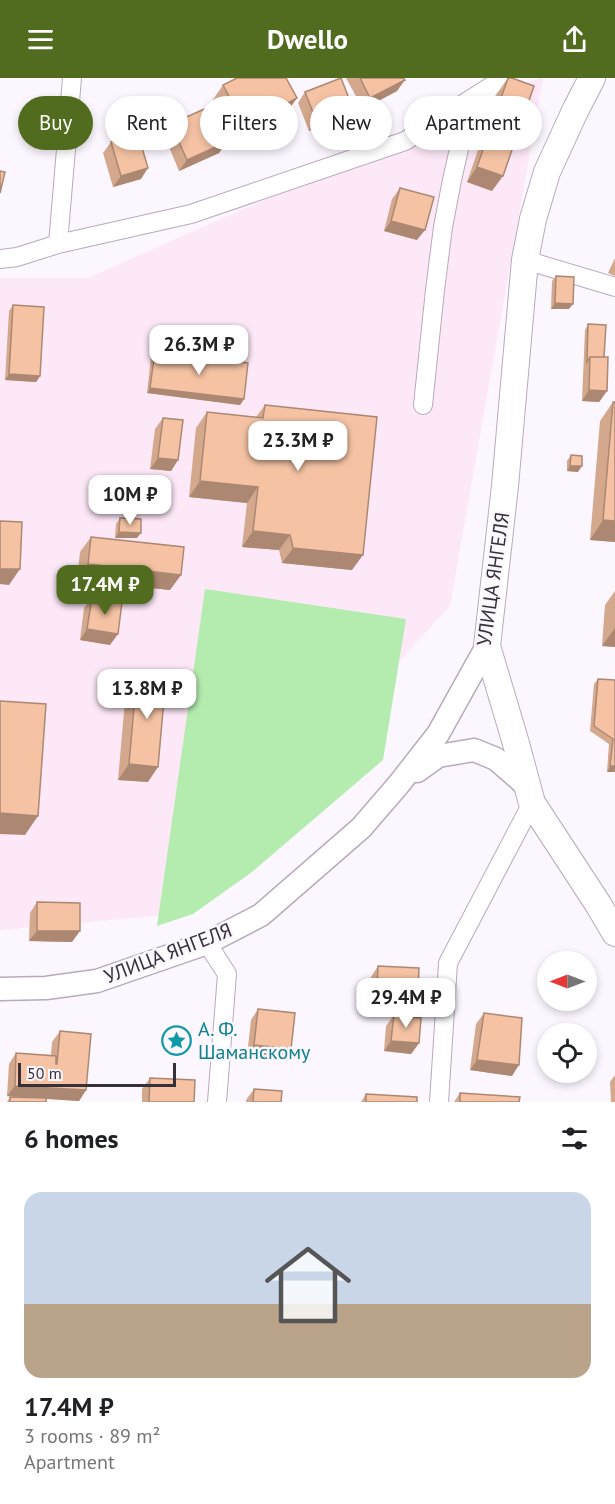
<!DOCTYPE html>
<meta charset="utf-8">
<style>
:root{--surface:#fff;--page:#f6f6f6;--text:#202124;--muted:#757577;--line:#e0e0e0;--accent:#516c1e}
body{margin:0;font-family:"PT Sans",sans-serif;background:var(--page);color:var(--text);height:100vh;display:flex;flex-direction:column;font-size:22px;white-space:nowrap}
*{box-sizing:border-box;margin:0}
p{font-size:20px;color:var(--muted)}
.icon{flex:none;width:33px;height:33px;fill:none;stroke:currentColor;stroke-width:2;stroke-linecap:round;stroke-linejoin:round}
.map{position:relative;height:1024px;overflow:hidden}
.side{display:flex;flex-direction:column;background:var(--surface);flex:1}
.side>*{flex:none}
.banner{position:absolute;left:18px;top:18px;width:579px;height:54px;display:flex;gap:12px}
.needle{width:39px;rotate:270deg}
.tools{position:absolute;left:537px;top:873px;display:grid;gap:12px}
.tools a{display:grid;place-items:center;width:60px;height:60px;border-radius:50%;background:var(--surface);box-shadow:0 3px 9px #0003;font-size:30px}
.scale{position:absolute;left:18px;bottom:15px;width:158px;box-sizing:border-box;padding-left:6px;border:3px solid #363138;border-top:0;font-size:16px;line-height:21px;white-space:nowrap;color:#363138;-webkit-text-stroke:4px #fcf6fe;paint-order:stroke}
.price{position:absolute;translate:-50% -51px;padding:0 14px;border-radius:12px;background:#fff;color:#222;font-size:20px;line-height:39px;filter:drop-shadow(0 2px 3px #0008)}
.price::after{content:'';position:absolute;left:50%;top:36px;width:18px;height:14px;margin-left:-9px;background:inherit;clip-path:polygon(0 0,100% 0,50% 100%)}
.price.on{background:var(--accent);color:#fff}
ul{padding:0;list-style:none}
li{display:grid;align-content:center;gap:12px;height:318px;padding:0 24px}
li+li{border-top:2px solid var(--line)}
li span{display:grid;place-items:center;height:186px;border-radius:18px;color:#555}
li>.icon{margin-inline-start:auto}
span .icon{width:108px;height:108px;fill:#fffc;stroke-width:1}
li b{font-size:26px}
h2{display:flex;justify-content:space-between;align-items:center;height:72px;padding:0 24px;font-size:26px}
.chip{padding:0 21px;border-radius:27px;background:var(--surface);box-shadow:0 3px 9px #0003;font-size:21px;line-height:54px}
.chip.on{background:var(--accent);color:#fff}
header{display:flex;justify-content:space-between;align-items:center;height:78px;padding:0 24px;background:var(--accent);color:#fff;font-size:27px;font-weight:700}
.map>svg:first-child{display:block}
</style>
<header><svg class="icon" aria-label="menu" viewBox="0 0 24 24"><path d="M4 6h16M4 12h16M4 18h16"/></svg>Dwello<svg class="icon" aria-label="share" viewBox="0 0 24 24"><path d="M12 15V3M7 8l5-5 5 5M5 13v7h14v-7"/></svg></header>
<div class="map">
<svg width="615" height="1024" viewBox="0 0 615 1024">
<rect width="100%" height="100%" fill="#fcf6fe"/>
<path fill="#fde8f7" d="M 539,0 L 543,0 L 450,528 L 165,837 L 0,852 L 0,200 L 88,200 Z"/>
<path fill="#b4ecb0" d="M 205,511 L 406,541 L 383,682 L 252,794 L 193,836 L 157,848 Z"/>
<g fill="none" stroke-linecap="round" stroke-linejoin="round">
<defs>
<path id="minor" d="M 58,166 L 72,0
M 0,181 L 17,179 L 58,166 L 191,136 L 405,63 L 504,0
M 525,182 L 615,209
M 423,327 L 435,212 L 443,149 L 452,102 L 461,62 L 489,11
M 207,865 L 227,896 L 217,1024
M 439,1024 L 448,885 L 532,725"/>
<path id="tertiary" d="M 417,693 L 438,678 L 474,672 L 496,681 L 527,708
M 0,911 L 46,910 L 97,903 L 207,865 L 261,837 L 361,750 L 399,706 L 438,656 L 487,568"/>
<path id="secondary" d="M 592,0 L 575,33 L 547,94 L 533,141 L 525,182 L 505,408 L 487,568 L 515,662 L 532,725 L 598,826 L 615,855"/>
</defs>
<use href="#minor" stroke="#b8aabd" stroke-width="20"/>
<use href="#tertiary" stroke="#b8aabd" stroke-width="25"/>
<use href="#secondary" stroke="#b8aabd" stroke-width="28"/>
<use href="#minor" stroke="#fff" stroke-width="18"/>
<use href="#tertiary" stroke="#fff" stroke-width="22"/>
<use href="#secondary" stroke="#fff" stroke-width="26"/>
</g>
<path fill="#d3a88d" d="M 346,0 L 403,0 L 397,13 L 363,31 Z
M 508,0 L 492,113 L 467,104 L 498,14 Z
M 223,7 L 297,20 L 286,35 L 234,63 L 212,23 Z
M 305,14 L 352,28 L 344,39 L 309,53 L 298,25 Z
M 171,46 L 227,64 L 219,75 L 179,93 L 164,57 Z
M 111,64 L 141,101 L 113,109 L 103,75 Z
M 400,110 L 417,162 L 384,153 L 392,121 Z
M 615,180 L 615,198 L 608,195 Z
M 556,198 L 569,231 L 551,231 L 552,203 Z
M 13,227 L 40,298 L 36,304 L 5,302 L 9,233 Z
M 588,246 L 604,279 L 607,313 L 599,324 L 582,323 L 585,252 Z
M 155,274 L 244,321 L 240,327 L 147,315 L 151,279 Z
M 613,324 L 615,464 L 590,462 L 600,343 Z
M 265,327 L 352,492 L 282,485 L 279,472 L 242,469 L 247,425 L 189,419 L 196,350 L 207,334 L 256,339 Z
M 163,340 L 178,382 L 171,393 L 150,391 L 155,351 Z
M 571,377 L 578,394 L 567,393 L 567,383 Z
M 120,440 L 137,460 L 115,460 L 116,446 Z
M 91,459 L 170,512 L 77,502 L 80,474 Z
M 615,513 L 615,569 L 602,568 L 605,527 Z
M 92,520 L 110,567 L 80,562 L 84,530 Z
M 137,595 L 148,704 L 118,702 L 126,611 Z
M 598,601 L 615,602 L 615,694 L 607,694 L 609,666 L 590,653 L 594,606 Z
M 37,824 L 72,864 L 29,863 L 30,835 Z
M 378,888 L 410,922 L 370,921 L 371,899 Z
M 258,931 L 284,982 L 247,978 L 251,942 Z
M 484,935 L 512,998 L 470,992 L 476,946 Z
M 394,937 L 419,965 L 411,976 L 384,973 L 386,948 Z
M 60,953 L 86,1012 L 79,1023 L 46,1021 L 46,1024 L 7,1024 L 10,1019 L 27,1020 L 7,1018 L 9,986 L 16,975 L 51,977 L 52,964 Z
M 615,997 L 615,1024 L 611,1024 L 610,1004 Z
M 150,1000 L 194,1024 L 142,1024 L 142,1011 Z
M 254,1011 L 281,1024 L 246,1024 L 246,1022 Z
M 460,1015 L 519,1024 L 454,1024 Z
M 366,1016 L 417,1024 L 361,1024 Z"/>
<path fill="#ac8873" d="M 405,2 L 397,13 L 363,31 L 370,20 Z
M 297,20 L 286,35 L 234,63 L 245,48 Z
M 352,28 L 344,39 L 309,53 L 316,42 Z
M 227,64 L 219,75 L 179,93 L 187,82 Z
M 477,89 L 503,98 L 492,113 L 467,104 Z
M 148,90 L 141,101 L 113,109 L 121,98 Z
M 391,143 L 425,152 L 417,162 L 384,153 Z
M 555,225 L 573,226 L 569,231 L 551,231 Z
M 9,296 L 40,298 L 36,304 L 5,302 Z
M 150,310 L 244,321 L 240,327 L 147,315 Z
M 589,312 L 607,313 L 599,324 L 582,323 Z
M 158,380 L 178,382 L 171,393 L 150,391 Z
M 570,388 L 582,388 L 578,394 L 567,393 Z
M 200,403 L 258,409 L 247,425 L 189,419 Z
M 603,442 L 615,443 L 615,464 L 590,462 Z
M 253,453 L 290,457 L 279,472 L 242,469 Z
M 119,454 L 141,455 L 137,460 L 115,460 Z
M 293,470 L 363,477 L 352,492 L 282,485 Z
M 88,486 L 181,497 L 170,512 L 77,502 Z
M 0,491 L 20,491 L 9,507 L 0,506 Z
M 615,550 L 615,569 L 602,568 Z
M 87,551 L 118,556 L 110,567 L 80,562 Z
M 129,686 L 158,689 L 148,704 L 118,702 Z
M 610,688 L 615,688 L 615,694 L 607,694 Z
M 0,735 L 38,738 L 25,757 L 0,756 Z
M 37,853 L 80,853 L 72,864 L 29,863 Z
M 377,910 L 418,912 L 410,922 L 370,921 Z
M 391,963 L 419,965 L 411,976 L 384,973 Z
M 254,967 L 291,971 L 284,982 L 247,978 Z
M 477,982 L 519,987 L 512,998 L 470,992 Z
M 15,1008 L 86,1012 L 79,1023 L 7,1018 Z"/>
<path fill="#f5c3a4" stroke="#ac8873" stroke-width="1.5" d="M 237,0 L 286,0 L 297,20 L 245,48 L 223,7 Z
M 341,0 L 352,28 L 316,42 L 305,14 Z
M 360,0 L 403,0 L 405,2 L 370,20 Z
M 508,0 L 512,0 L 534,8 L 503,98 L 477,89 Z
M 211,28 L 227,64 L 187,82 L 171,46 Z
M 138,56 L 148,90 L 121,98 L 111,64 Z
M 0,93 L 5,94 L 0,115 Z
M 400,110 L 434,119 L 425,152 L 391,143 Z
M 556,198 L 574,199 L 573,226 L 555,225 Z
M 13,227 L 44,229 L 40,298 L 9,296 Z
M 588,246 L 606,247 L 604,279 L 590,279 L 587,284 Z
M 155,274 L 248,285 L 244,321 L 150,310 Z
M 590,279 L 608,279 L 607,313 L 589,312 Z
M 613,324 L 615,324 L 615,443 L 603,442 Z
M 265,327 L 377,339 L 363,477 L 293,470 L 290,457 L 253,453 L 258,409 L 200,403 L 207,334 L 263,340 Z
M 163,340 L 183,342 L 178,382 L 158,380 Z
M 571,377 L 582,378 L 582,388 L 570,388 Z
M 120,440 L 141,441 L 141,455 L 119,454 Z
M 0,443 L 22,444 L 20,491 L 0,491 Z
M 91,459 L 184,469 L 181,497 L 88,486 Z
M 92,520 L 122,524 L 118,556 L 87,551 Z
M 137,595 L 166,598 L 158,689 L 129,686 Z
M 598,601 L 615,602 L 615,688 L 610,688 L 613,661 L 594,648 Z
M 0,623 L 46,626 L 38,738 L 0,735 Z
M 37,824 L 80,825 L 80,853 L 37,853 Z
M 378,888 L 419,890 L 418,912 L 377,910 Z
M 258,931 L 295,935 L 291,971 L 254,967 Z
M 484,935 L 522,940 L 519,987 L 477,982 Z
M 394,937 L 421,940 L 419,965 L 391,963 Z
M 60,953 L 91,956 L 86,1012 L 15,1008 L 16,975 L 56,978 L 56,986 L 57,986 Z
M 150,1000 L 195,1002 L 194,1024 L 149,1024 Z
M 254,1011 L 282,1013 L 281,1024 L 253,1024 Z
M 460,1015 L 520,1019 L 519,1024 L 460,1024 Z
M 366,1016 L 417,1019 L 417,1024 L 366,1024 Z
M 10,1019 L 46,1020 L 46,1024 L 10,1024 Z"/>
<defs>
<symbol id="sight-ring" viewBox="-11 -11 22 22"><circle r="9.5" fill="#fcf6fe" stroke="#0f9aa8" stroke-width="1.5"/><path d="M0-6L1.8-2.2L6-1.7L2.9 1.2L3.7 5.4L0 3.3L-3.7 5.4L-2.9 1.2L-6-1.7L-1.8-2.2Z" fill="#0f9aa8"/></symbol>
</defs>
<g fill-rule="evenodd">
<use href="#sight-ring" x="160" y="946" width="33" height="33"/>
</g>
<g text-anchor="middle" stroke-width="5" stroke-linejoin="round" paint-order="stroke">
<g font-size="20" fill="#363138" stroke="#fcf6fe">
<text transform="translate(493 501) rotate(-82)" y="7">УЛИЦА ЯНГЕЛЯ</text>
<text transform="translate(168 875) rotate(-21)" y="7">УЛИЦА ЯНГЕЛЯ</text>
</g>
<g font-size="20" fill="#0d838f" stroke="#fcf6fe" text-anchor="start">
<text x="198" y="958">А. Ф.<tspan x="198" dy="23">Шаманскому</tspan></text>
</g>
</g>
</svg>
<div class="tools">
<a><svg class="needle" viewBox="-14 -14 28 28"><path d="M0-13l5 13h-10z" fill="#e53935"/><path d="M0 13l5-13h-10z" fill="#757577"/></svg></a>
<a><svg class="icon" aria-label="locate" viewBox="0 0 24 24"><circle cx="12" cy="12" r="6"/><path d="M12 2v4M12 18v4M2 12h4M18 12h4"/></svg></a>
</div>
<div class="scale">50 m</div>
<b class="price" style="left:199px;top:298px">26.3M ₽</b>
<b class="price" style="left:298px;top:394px">23.3M ₽</b>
<b class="price" style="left:130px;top:448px">10M ₽</b>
<b class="price on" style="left:105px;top:538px">17.4M ₽</b>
<b class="price" style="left:147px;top:642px">13.8M ₽</b>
<b class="price" style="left:406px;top:951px">29.4M ₽</b>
<div class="banner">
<a class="chip on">Buy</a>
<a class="chip">Rent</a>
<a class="chip">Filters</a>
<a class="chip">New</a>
<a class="chip">Apartment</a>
</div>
</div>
<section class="side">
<h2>6 homes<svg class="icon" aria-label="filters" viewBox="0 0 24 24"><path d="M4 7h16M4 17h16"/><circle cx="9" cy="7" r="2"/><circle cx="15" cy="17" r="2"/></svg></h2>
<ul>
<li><span style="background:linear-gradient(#c9d6e8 60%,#b9a48a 0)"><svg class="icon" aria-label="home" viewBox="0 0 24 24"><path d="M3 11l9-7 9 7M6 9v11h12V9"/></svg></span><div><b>17.4M ₽</b><p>3 rooms · 89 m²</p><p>Apartment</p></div></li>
</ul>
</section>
